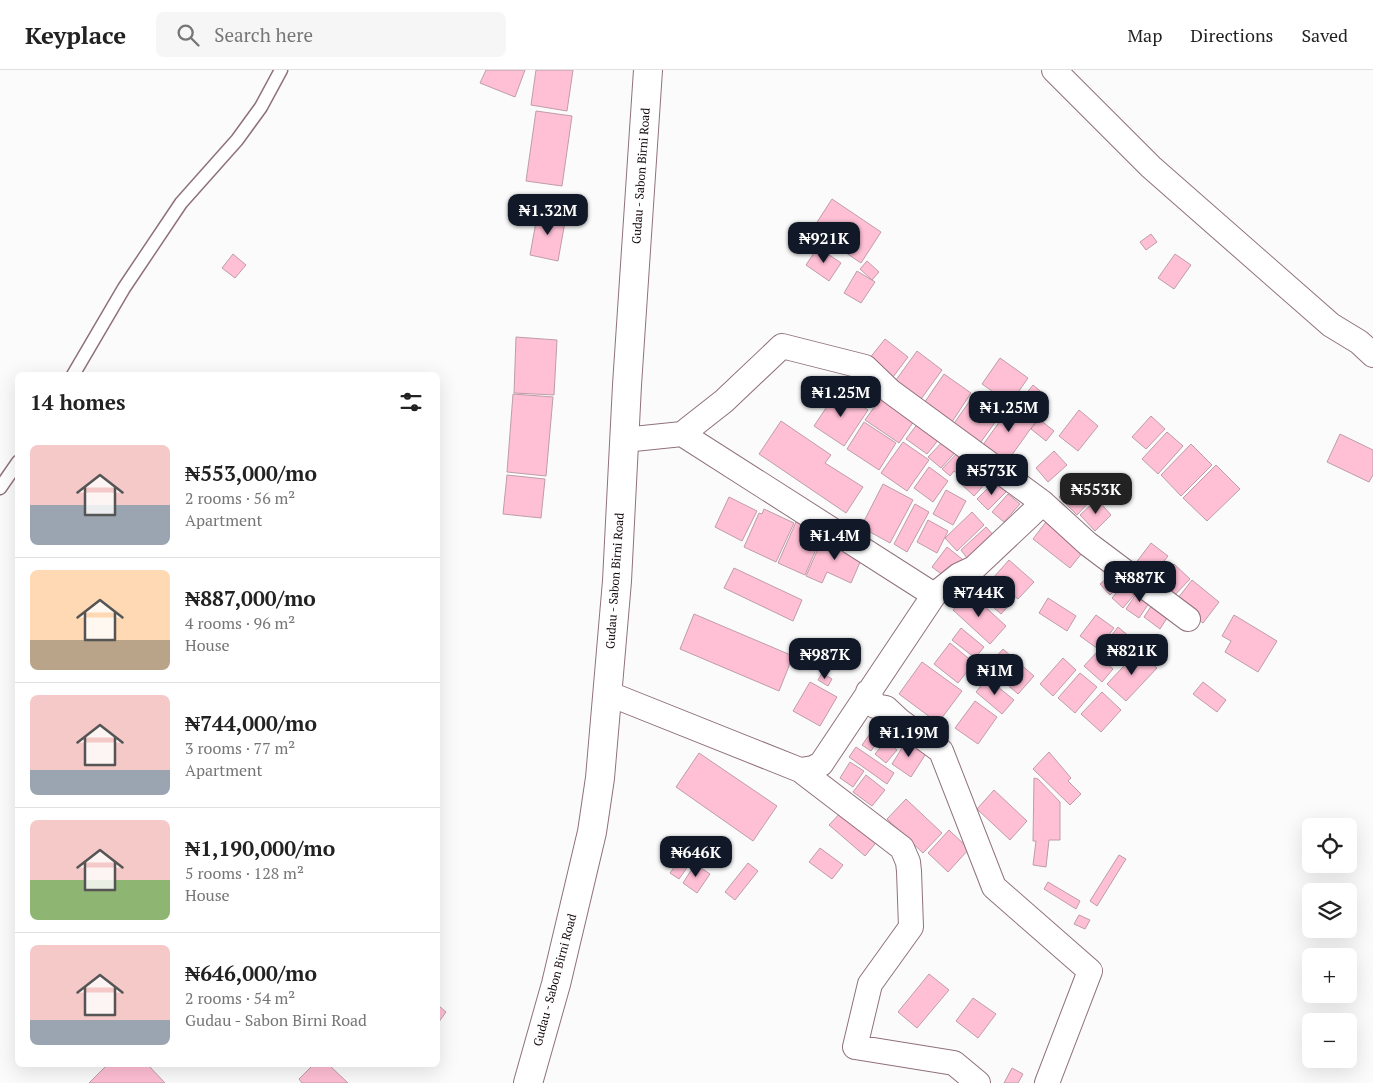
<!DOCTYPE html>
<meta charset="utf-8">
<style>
:root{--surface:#fff;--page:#f6f6f6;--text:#222;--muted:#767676;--line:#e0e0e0;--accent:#111827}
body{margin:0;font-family:"PT Serif",serif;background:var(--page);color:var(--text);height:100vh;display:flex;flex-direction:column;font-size:19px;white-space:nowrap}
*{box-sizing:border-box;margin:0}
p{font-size:16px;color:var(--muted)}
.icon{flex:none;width:28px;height:28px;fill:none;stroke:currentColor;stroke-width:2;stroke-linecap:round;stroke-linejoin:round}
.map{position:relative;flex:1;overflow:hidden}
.sheet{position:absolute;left:15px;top:302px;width:425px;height:695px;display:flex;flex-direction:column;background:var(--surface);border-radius:8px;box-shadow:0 5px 20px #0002}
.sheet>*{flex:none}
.tools{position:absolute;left:1302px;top:748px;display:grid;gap:10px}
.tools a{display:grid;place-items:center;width:55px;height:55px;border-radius:8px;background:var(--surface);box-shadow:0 5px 20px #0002;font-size:25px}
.price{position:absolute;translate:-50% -42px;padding:0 11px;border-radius:10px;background:var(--accent);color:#fff;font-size:16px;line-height:32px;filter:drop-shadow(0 1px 2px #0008)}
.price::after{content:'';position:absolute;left:50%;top:30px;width:15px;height:11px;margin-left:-8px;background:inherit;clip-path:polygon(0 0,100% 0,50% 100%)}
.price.active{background:#222;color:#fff}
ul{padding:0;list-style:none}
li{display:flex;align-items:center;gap:15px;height:125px;padding:0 15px}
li+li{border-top:1px solid var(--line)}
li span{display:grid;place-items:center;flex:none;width:140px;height:100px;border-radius:8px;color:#555}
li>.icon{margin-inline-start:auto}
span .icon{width:60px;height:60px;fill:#fffc;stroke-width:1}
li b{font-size:21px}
h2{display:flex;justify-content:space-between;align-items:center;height:60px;padding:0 15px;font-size:21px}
header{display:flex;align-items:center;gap:30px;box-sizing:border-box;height:70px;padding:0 25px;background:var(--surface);border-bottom:1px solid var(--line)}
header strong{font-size:24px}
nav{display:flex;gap:28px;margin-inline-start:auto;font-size:18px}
.search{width:350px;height:45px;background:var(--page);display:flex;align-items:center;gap:12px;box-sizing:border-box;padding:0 18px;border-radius:8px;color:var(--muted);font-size:19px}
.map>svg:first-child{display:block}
</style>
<header>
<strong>Keyplace</strong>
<div class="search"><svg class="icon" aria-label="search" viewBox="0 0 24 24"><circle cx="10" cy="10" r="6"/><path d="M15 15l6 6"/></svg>Search here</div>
<nav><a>Map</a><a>Directions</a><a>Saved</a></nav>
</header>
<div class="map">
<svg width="1373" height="1013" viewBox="0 0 1373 1013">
<rect width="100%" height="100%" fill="#fbfbfb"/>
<path fill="#ffbfd5" stroke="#be9da8" d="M 486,0 L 525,0 L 515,27 L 480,13 Z
M 536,0 L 573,0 L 567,41 L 531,35 Z
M 536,41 L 572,46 L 562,116 L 526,111 Z
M 832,129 L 881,162 L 861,193 L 812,160 Z
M 538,141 L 566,146 L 558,191 L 530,185 Z
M 1151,164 L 1157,172 L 1146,180 L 1140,172 Z
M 818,177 L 841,193 L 829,211 L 806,195 Z
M 233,184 L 246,195 L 235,208 L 222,198 Z
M 1175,184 L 1191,195 L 1174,219 L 1158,208 Z
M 867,191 L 879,202 L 872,210 L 860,199 Z
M 857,201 L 875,212 L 861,233 L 844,223 Z
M 516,267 L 557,270 L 554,325 L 514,323 Z
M 885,269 L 908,287 L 893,307 L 869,289 Z
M 917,281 L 942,300 L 916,336 L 891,317 Z
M 1000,288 L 1028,308 L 1010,334 L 982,314 Z
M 944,304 L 971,323 L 948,358 L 920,339 Z
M 1033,315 L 1045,325 L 1034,339 L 1021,330 Z
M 838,320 L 868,340 L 844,376 L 814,356 Z
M 885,322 L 918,345 L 899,373 L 865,350 Z
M 513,324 L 553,327 L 546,406 L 507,402 Z
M 974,325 L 1001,344 L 978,376 L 950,359 Z
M 1015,330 L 1039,347 L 1004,396 L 980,379 Z
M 1079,340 L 1098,356 L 1078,381 L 1059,366 Z
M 1151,346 L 1165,359 L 1146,379 L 1132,367 Z
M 922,348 L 943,364 L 927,384 L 906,369 Z
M 1039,349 L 1054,361 L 1046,371 L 1031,359 Z
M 781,351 L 831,385 L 825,393 L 863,417 L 846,443 L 759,384 Z
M 864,352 L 896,373 L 879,400 L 847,379 Z
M 1167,362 L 1183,376 L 1158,404 L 1142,389 Z
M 1340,364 L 1373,380 L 1373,405 L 1369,412 L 1327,392 Z
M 948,366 L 960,377 L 941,398 L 928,387 Z
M 903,372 L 929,390 L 907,421 L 881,403 Z
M 1191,374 L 1212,395 L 1181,426 L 1161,405 Z
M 963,377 L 976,389 L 961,406 L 954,401 L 950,406 L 942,399 Z
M 1054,381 L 1067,395 L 1048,412 L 1036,398 Z
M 980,389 L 995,403 L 974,426 L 959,412 Z
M 1216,395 L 1240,419 L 1207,451 L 1183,428 Z
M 929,397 L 948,411 L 933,432 L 914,418 Z
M 507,405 L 545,409 L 541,448 L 503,444 Z
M 1075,410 L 1094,427 L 1077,445 L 1059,427 Z
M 995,411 L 1006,422 L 988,440 L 977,429 Z
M 883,414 L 913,430 L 890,473 L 861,457 Z
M 946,420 L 966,431 L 953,455 L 933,444 Z
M 1008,424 L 1020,434 L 1004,452 L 992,442 Z
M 729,427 L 757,441 L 742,471 L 715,457 Z
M 1097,429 L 1111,445 L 1095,461 L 1080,445 Z
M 915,434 L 929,442 L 907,482 L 894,474 Z
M 764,439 L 794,453 L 776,492 L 744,477 L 759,443 L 762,444 Z
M 972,442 L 984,455 L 957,481 L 945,468 Z
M 1049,448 L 1086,478 L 1070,498 L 1033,469 Z
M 928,450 L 948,461 L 937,483 L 917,472 Z
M 796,452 L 822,465 L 805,505 L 778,493 Z
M 986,457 L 997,469 L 970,492 L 961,480 Z
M 824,465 L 864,483 L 851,513 L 827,502 L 822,513 L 806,506 Z
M 1151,473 L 1168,486 L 1152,507 L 1135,494 Z
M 947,477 L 967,493 L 944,506 L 932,497 Z
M 1009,490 L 1034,512 L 1018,529 L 993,508 Z
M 1174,494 L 1190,509 L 1170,530 L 1154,515 Z
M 734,498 L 802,530 L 793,551 L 724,518 Z
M 1112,504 L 1121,514 L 1110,525 L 1100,514 Z
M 1128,509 L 1139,519 L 1123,538 L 1112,528 Z
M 1192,510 L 1219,532 L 1203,553 L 1175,532 Z
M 996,515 L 1013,531 L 1001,544 L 983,528 Z
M 1140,518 L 1153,527 L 1139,548 L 1126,539 Z
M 969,522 L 1006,556 L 990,574 L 953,540 Z
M 1048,528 L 1076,546 L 1067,561 L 1039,543 Z
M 1156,529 L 1172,540 L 1160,559 L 1144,547 Z
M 694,544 L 793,586 L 779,621 L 680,579 Z
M 1096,545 L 1114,558 L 1098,579 L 1080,566 Z
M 1234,545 L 1277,571 L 1258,602 L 1225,582 L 1231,571 L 1222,566 Z
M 1118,557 L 1137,573 L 1119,595 L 1100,580 Z
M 961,558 L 984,577 L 975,588 L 952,570 Z
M 950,573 L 974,593 L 958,613 L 934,594 Z
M 1003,579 L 1034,606 L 1018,624 L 987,597 Z
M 1138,581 L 1157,598 L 1126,631 L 1107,614 Z
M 1096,583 L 1113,599 L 1102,612 L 1084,596 Z
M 1063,588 L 1076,600 L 1053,626 L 1040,614 Z
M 922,592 L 962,621 L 938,653 L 899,624 Z
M 822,603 L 832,609 L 828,616 L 818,610 Z
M 1080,603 L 1097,617 L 1075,643 L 1058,628 Z
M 987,608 L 1014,630 L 1002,644 L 976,622 Z
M 810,612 L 837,627 L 820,656 L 793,641 Z
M 1203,612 L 1226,630 L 1217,642 L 1193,624 Z
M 1102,622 L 1121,640 L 1101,662 L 1081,644 Z
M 975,631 L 997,647 L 978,674 L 955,658 Z
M 874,658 L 883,664 L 871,681 L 862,675 Z
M 907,670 L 927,682 L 911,707 L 892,694 Z
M 886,671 L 897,680 L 886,693 L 875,684 Z
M 856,677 L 894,703 L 887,714 L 849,687 Z
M 1049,682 L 1071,708 L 1068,711 L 1081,724 L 1070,735 L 1033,699 Z
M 699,683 L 777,736 L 753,771 L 676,717 Z
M 850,692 L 864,701 L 853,717 L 840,708 Z
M 866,705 L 885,720 L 872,736 L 853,722 Z
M 1034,708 L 1038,709 L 1060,732 L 1060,770 L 1049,770 L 1046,797 L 1033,795 L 1036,771 L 1033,771 Z
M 994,720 L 1027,751 L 1010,770 L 977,739 Z
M 906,729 L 942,763 L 923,783 L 887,749 Z
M 844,739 L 879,769 L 865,786 L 829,755 Z
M 949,760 L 969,779 L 948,802 L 928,783 Z
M 820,778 L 843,795 L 832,809 L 809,792 Z
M 1119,785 L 1126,789 L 1097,836 L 1090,831 Z
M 682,786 L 691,792 L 679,809 L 670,803 Z
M 748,793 L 758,801 L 735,830 L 725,822 Z
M 695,794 L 710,804 L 697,823 L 683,813 Z
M 1048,812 L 1080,831 L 1076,839 L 1044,819 Z
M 1079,845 L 1090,850 L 1085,859 L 1074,854 Z
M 929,904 L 949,920 L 917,958 L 898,942 Z
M 973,928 L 996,944 L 978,968 L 956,951 Z
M 438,935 L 446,942 L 438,953 Z
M 107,995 L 148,995 L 165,1013 L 89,1013 Z
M 313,995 L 329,995 L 348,1013 L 302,1013 L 299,1009 Z
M 1012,998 L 1023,1004 L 1018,1013 L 1004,1013 Z"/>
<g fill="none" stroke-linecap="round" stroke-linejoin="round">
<defs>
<path id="service" d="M 73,305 L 124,218 L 181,133 L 237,70 L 261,37 L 281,0
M 0,418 L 18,392"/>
<path id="minor" d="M 1054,0 L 1151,97 L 1331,255 L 1359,272 L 1373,285
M 682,364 L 934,525
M 624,370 L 682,364 L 724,331 L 782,276 L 865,297 L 890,321 L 1043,433 L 1088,474 L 1188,549
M 868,622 L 875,636 L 886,638 L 900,651 L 941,681 L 994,817 L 1090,901 L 1047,1013
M 607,623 L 800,700 L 902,778 L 908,792 L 909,801 L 911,857 L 870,914 L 855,977 L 954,993 L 978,1013
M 800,700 L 813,698 L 821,694 L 934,525 L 959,505 L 974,498 L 1043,433"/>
<path id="primary" d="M 528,1013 L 556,914 L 592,762 L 600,708 L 617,511 L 627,315 L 648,0"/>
</defs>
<use href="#service" stroke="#90717b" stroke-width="15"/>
<use href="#minor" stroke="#90717b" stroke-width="26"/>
<use href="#primary" stroke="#90717b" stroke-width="30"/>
<use href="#service" stroke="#fff" stroke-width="12"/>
<use href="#minor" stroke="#fff" stroke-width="24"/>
<use href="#primary" stroke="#fff" stroke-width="28"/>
</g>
<g text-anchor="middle" stroke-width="4" stroke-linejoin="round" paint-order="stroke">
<g font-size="12" fill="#150a0e" stroke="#fff">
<text transform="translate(641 106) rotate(-86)" y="4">Gudau - Sabon Birni Road</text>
<text transform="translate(615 511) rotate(-86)" y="4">Gudau - Sabon Birni Road</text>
<text transform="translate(555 910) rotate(-75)" y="4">Gudau - Sabon Birni Road</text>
</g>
</g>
</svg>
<div class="tools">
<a><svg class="icon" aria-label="locate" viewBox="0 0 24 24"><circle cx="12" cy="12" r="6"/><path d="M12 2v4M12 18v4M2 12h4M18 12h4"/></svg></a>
<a><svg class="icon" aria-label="layers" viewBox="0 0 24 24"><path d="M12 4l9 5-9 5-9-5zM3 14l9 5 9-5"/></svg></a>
<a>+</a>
<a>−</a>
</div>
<b class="price" style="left:548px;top:166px">₦1.32M</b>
<b class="price" style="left:824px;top:194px">₦921K</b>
<b class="price" style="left:841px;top:348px">₦1.25M</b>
<b class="price" style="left:1009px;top:363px">₦1.25M</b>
<b class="price" style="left:992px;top:426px">₦573K</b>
<b class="price active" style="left:1096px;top:445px">₦553K</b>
<b class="price" style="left:835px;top:491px">₦1.4M</b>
<b class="price" style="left:1140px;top:533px">₦887K</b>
<b class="price" style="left:979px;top:548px">₦744K</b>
<b class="price" style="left:1132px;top:606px">₦821K</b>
<b class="price" style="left:825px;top:610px">₦987K</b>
<b class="price" style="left:995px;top:626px">₦1M</b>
<b class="price" style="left:909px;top:688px">₦1.19M</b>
<b class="price" style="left:696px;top:808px">₦646K</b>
<section class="sheet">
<h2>14 homes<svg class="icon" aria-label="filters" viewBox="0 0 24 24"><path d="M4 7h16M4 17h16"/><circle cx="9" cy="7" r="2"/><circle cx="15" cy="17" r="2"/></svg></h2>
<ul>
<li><span style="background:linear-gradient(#f6c9c9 60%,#9aa5b1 0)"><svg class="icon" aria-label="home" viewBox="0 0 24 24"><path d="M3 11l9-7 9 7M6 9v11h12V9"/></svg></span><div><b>₦553,000/mo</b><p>2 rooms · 56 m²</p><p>Apartment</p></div></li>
<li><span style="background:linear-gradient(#ffd9b3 70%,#b9a48a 0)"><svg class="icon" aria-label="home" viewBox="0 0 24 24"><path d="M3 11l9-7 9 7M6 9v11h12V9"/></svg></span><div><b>₦887,000/mo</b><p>4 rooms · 96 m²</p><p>House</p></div></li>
<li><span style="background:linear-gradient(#f6c9c9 75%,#9aa5b1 0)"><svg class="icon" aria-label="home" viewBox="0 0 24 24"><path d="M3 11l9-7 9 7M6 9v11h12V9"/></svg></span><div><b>₦744,000/mo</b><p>3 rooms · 77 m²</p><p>Apartment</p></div></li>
<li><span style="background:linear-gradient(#f6c9c9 60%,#8fb573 0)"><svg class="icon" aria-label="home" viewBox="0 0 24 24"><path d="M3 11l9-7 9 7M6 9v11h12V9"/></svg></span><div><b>₦1,190,000/mo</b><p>5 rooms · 128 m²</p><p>House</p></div></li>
<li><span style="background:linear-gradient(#f6c9c9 75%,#9aa5b1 0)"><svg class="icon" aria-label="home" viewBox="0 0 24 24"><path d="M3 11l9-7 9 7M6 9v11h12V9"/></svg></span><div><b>₦646,000/mo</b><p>2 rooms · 54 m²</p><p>Gudau - Sabon Birni Road</p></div></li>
</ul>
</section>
</div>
